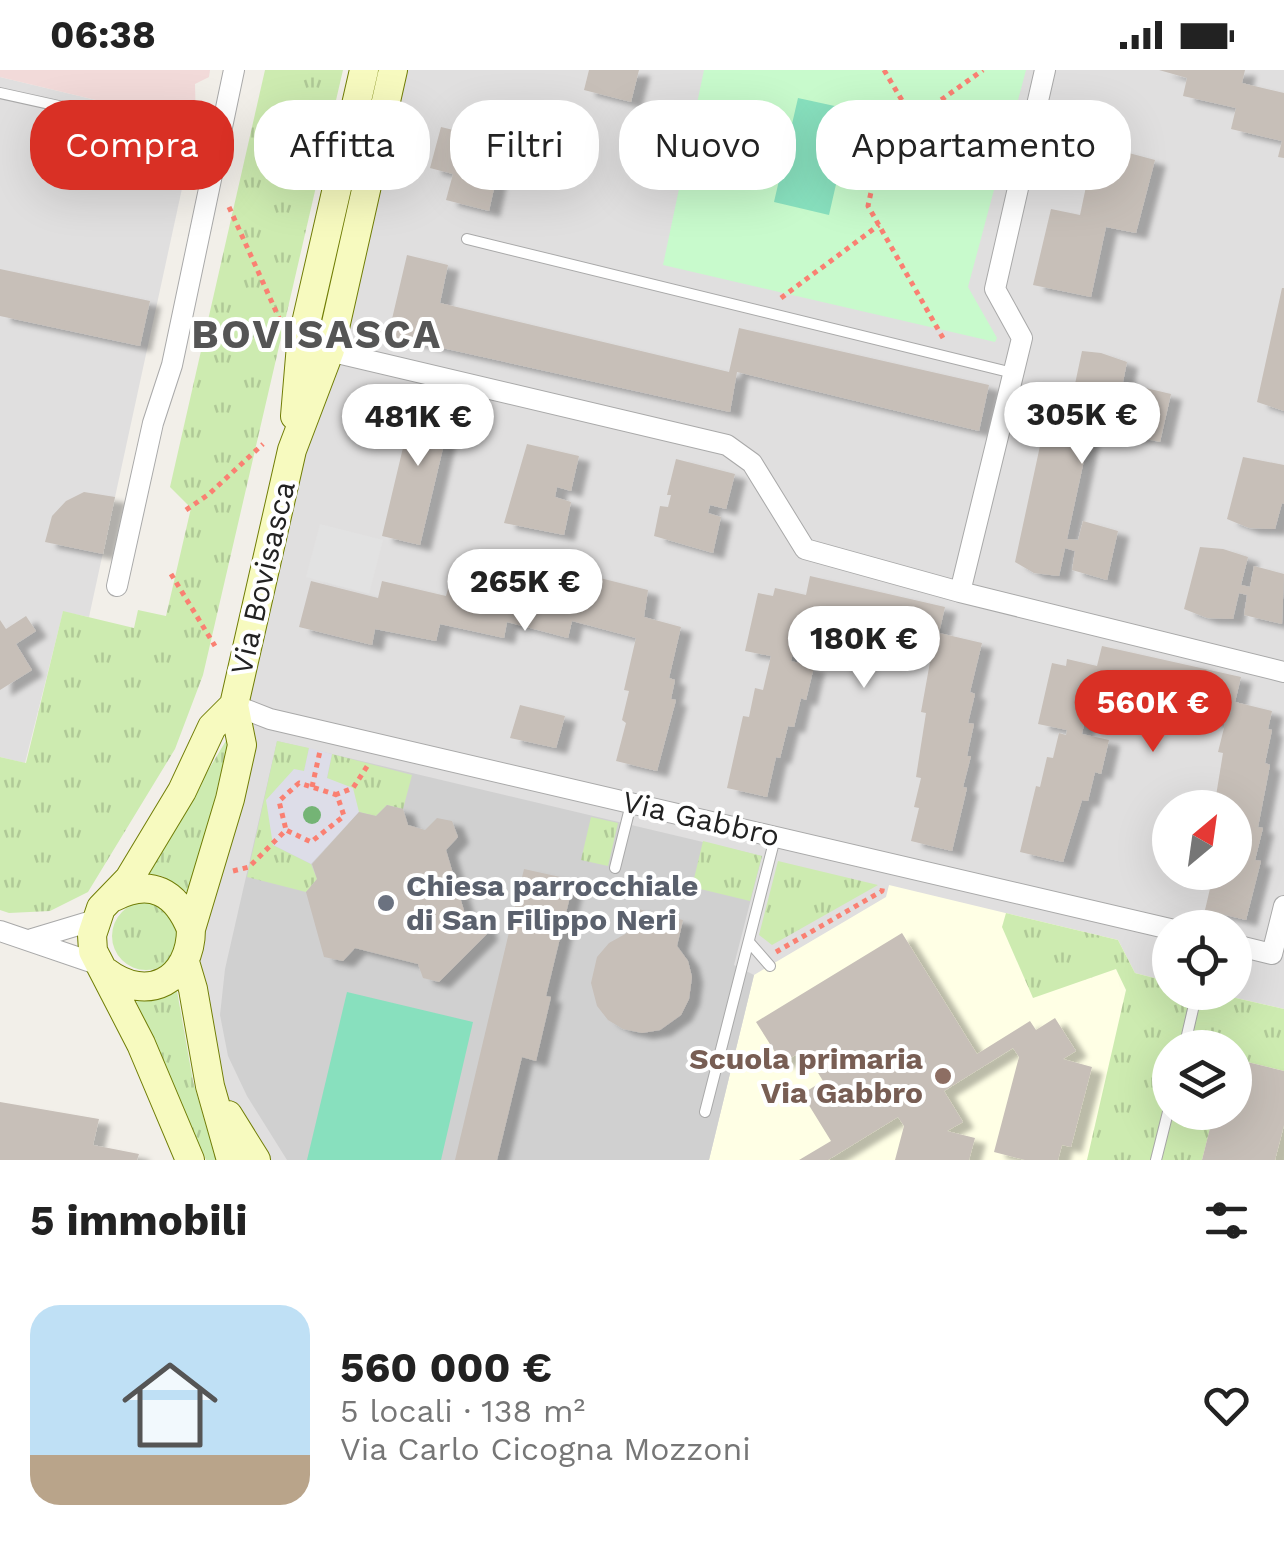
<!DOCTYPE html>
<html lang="it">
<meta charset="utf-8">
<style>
:root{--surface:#fff;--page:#f2f2f2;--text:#222;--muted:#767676;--accent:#d93025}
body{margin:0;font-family:"Work Sans",sans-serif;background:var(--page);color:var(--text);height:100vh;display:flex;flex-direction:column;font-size:38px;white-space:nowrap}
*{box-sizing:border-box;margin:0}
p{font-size:32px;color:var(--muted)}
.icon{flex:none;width:55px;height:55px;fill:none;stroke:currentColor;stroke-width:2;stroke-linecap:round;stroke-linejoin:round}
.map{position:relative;height:1090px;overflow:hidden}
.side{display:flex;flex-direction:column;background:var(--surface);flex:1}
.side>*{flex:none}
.banner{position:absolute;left:30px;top:30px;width:1225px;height:90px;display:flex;gap:20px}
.needle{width:65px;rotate:29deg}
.buttons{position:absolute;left:1152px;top:720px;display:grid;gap:20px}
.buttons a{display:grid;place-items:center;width:100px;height:100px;border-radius:50%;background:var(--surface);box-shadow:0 10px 40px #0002;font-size:50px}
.price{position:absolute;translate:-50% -85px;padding:0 22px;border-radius:35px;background:#fff;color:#222;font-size:32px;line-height:65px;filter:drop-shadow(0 2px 5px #0008)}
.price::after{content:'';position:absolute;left:50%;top:60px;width:30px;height:22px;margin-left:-15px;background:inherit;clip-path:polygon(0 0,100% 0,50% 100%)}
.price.active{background:var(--accent);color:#fff}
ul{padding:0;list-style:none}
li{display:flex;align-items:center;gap:30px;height:250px;padding:0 30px}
li span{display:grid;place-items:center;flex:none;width:280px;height:200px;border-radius:30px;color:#555}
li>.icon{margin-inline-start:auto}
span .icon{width:120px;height:120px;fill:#fffc;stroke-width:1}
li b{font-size:42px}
h2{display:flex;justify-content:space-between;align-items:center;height:120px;padding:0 30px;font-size:42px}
.pill{padding:0 35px;border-radius:40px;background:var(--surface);box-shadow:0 10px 40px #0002;font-size:35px;line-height:90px}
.pill.active{background:var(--accent);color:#fff}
.status{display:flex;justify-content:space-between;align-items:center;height:70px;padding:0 50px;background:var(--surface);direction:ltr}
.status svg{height:28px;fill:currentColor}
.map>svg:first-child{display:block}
</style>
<div class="status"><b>06:38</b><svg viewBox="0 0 49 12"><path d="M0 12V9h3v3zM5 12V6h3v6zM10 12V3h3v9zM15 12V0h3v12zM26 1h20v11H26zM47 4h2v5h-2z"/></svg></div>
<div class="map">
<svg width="1284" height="1090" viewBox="0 0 1284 1090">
<defs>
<pattern id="grass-tufts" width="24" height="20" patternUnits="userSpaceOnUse" patternTransform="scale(2.5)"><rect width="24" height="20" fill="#cdebb0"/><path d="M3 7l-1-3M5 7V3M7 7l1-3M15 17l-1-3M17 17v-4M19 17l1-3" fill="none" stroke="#b0c997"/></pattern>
<filter id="shadow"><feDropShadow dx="11" dy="6" stdDeviation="2.5" flood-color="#0004"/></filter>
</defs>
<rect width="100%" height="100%" fill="#f2efe9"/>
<path fill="#e0dfdf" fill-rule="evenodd" d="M 397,0 L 1284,0 L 1284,1090 L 261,1090 L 218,1020 L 197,913 L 196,859 L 238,632 ZM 1170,738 L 1235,738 L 1235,802 L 1170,802 ZM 1170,858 L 1235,858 L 1235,922 L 1170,922 ZM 1170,978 L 1235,978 L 1235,1042 L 1170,1042 Z
M 0,7 L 196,54 L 89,547 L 63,542 L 25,693 L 0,687 Z"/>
<path fill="#f2dad9" d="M 0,0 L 210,0 L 209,7 L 195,14 L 196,54 L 0,7 Z"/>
<path fill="#ffffe5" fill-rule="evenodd" d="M 889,815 L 1118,870 L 1135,903 L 1170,912 L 1170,922 L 1214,923 L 1284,939 L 1284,1090 L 709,1090 L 754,905 L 886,827 ZM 1170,978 L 1235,978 L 1235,1042 L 1170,1042 Z"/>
<path fill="#d0d0d0" d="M 277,671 L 762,786 L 734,895 L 754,905 L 709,1090 L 287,1090 L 247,1026 L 228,986 L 220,945 L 225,899 Z"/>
<path fill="url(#grass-tufts)" d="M 265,0 L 343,0 L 203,605 L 175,679 L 88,822 L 50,841 L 9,843 L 0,840 L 0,687 L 26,693 L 63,541 L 134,558 L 138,540 L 166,546 L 191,438 L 170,417 Z
M 230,664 L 192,825 L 162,806 L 146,804 Z
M 277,671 L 309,678 L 304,702 L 273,775 L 311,794 L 317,809 L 306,822 L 247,807 Z
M 332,684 L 412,705 L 403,739 L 387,735 L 376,746 L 359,742 L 327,709 Z
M 591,747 L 618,753 L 608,796 L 581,790 Z
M 703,771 L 762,786 L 750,831 L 692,817 Z
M 778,791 L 878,815 L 772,875 L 759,865 Z
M112 866a34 34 0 1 1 68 0a34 34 0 1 1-68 0Z
M 1006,843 L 1118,870 L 1135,903 L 1170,912 L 1170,922 L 1214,923 L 1284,939 L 1284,1001 L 1235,989 L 1235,978 L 1170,978 L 1170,1042 L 1214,1043 L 1202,1090 L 1087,1090 L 1126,920 L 1116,899 L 1033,928 L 1002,857 Z
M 177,921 L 193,1011 L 216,1090 L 206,1090 L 136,931 Z"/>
<path fill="#c8facc" d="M 704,0 L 1026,0 L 968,217 L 997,268 L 995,272 L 663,195 Z"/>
<path fill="#88e0be" d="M 798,28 L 853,40 L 829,145 L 774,132 Z
M 347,922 L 473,952 L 441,1090 L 307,1090 Z"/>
<path fill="#e2e2e2" d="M 320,454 L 383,470 L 369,524 L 306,507 Z"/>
<path fill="#dddde8" d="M 309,678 L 332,684 L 327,708 L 353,718 L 359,742 L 311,794 L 273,775 L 266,730 L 294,699 L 304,701 Z"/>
<path fill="#c7bfb8" filter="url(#shadow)" d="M 589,0 L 639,0 L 631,32 L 584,20 Z
M 1159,0 L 1245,0 L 1242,13 L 1284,23 L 1284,88 L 1278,87 L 1282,71 L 1231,59 L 1236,38 L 1183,26 L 1187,8 Z
M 441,57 L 498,71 L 490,103 L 497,105 L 489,141 L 446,130 L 453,104 L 430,98 Z
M 1095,74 L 1155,90 L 1136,163 L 1106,157 L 1091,227 L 1033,215 L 1051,139 L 1080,145 Z
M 407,185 L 448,195 L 440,233 L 729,302 L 739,258 L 989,315 L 979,361 L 737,302 L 730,342 L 388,266 Z
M 0,199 L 150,231 L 140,276 L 0,246 Z
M 1282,218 L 1284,218 L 1284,341 L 1257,332 Z
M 1082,281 L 1101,283 L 1127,292 L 1119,332 L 1129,335 L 1133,315 L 1171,324 L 1160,372 L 1122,364 L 1125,343 L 1117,343 L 1112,367 L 1089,367 L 1067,469 L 1078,470 L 1083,451 L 1118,461 L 1107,510 L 1072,500 L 1075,481 L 1065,478 L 1059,506 L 1034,503 L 1015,492 L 1046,348 L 1068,347 Z
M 416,323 L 454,332 L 420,475 L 382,466 Z
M 527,374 L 579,386 L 571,421 L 557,417 L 555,427 L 571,432 L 564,465 L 504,453 Z
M 1243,387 L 1284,395 L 1284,434 L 1282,433 L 1275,459 L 1249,458 L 1227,449 Z
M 676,389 L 735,404 L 726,439 L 710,435 L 708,443 L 721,447 L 713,483 L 654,466 L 660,436 L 668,437 L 671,425 L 667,425 Z
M 84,422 L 115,427 L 103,484 L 45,472 L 52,446 L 66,431 Z
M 1200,477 L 1223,479 L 1248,487 L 1241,515 L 1250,517 L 1254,496 L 1284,504 L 1282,554 L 1244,545 L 1247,525 L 1239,523 L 1233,549 L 1207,548 L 1184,539 Z
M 580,503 L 648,520 L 644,547 L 681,557 L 669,608 L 675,610 L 671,629 L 676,630 L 657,701 L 616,691 L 626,653 L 622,650 L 629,621 L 624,620 L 636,568 L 572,551 L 568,568 L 507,552 L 504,568 L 440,554 L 436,571 L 375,559 L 372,575 L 299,557 L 311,511 L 378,528 L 382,511 L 446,526 L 451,508 L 511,523 L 515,506 L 575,521 Z
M 810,506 L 945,537 L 939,563 L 982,573 L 970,622 L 975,624 L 968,653 L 974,654 L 967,686 L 971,686 L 963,717 L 967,718 L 952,781 L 911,771 L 919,738 L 914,737 L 921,708 L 916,707 L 926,643 L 921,642 L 932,581 L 801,551 L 791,591 L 814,597 L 806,630 L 801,628 L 794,657 L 788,656 L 780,688 L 776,687 L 767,727 L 727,718 L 743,646 L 749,647 L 755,618 L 763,620 L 771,586 L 745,581 L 758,523 L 773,526 L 775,518 L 806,525 Z
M 26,546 L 36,561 L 16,574 L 32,600 L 0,620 L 0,550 L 6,559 Z
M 1102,576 L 1241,607 L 1235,632 L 1272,641 L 1268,659 L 1272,660 L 1265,693 L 1270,695 L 1258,757 L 1263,758 L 1255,790 L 1261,791 L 1246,850 L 1205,840 L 1212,810 L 1207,809 L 1209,802 L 1235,802 L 1235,738 L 1214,738 L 1223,683 L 1218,682 L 1225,654 L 1091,621 L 1082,664 L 1109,670 L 1101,704 L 1095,702 L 1088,731 L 1082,730 L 1063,792 L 1020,782 L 1036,716 L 1040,717 L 1047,687 L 1053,688 L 1059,663 L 1066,665 L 1067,660 L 1038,654 L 1052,593 L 1066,596 L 1067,589 L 1097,596 Z
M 520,635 L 565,646 L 556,678 L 510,668 Z
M 387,735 L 403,739 L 408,755 L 425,760 L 437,748 L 452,751 L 458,767 L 446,780 L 465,844 L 482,849 L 487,864 L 439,912 L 423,908 L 418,894 L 355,878 L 343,891 L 324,887 L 306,822 L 317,809 L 312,794 L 359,742 L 376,746 Z
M 524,799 L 574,810 L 546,926 L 551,927 L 536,991 L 522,987 L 497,1090 L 455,1090 Z
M 634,838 L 683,850 L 677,876 L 688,891 L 692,907 L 689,929 L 681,945 L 660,960 L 642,963 L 623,959 L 608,950 L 597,936 L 591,913 L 597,887 L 609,873 L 627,863 Z
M 902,863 L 977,984 L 1030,951 L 1036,960 L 1055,948 L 1076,981 L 1063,989 L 1092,997 L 1071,1077 L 1062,1075 L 1058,1090 L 1025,1090 L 994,1082 L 1019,987 L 1013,978 L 944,1021 L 963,1052 L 947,1061 L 975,1068 L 969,1090 L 895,1090 L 904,1056 L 898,1047 L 828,1090 L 799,1090 L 831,1071 L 802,1024 L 823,1011 L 804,980 L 782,993 L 756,952 Z
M 1235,989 L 1284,1001 L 1284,1055 L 1275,1090 L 1202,1090 L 1214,1042 L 1235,1042 L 1238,1023 Z
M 0,1032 L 99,1049 L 93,1075 L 139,1084 L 137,1090 L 0,1090 Z"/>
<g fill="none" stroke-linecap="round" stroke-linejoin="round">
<defs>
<path id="lane" d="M 0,23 L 217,71
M 467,169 L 1013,303
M 615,798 L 631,734
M 749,872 L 770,896
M 1184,978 L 1197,922
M 705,1042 L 775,768
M 1156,1090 L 1170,1034"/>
<path id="street" d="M 316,278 L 727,375 L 752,393 L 805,479 L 960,522 L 1284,602
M 117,516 L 153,353 L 172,295 L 234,0
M 960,522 L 1022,268 L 995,219 L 1045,0
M 234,635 L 270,649 L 1170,859
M 0,861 L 100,895
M 32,869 L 95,850
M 1235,875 L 1272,884 L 1284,836"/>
<path id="secondary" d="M 295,346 L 301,275 L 364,0
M 114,827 C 151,808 176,822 191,859
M 185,892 L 193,919 L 210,1016 L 231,1090
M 106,902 C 148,934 191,910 191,859 L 230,729 L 242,675 L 234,635 L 292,380 L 330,280 L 393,0
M 228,1045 L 256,1090
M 190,1090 L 141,974 L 93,881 L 92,865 L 101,838 L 129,809 L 182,721 L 212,657 L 234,635"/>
</defs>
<use href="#lane" stroke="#a9a9a9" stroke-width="12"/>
<use href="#street" stroke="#a9a9a9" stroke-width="22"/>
<use href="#secondary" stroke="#707d05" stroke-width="30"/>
<path stroke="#fa8072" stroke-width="5" stroke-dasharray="5 5" stroke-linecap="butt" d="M 884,0 L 913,49
M 229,137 L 279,248
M 781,228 L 879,155
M 943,268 L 868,136 L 882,72 L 983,0
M 186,440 L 209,424 L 263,374
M 171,504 L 215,576
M 312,717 L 320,681
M 335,725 L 353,718 L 368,695
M 233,801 L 249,797 L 286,760 L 311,772 L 344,746 L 337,725 L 299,713 L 279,731 L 286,760
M 776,882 L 882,821 L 883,814"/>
<use href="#lane" stroke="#fff" stroke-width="10"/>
<use href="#street" stroke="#fff" stroke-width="20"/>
<use href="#secondary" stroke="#f7fabf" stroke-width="28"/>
</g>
<circle fill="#74b475" cx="312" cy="745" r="9"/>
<circle fill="#6b7280" stroke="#fff" stroke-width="4" cx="386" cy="833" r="10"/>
<circle fill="#8d6e63" stroke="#fff" stroke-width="4" cx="943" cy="1006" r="10"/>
<g text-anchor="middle" stroke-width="8" stroke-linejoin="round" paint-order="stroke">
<g font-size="30" fill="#222" stroke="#fff">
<text transform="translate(263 508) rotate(-77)" y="10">Via Bovisasca</text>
<text transform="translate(701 749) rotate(13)" y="10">Via Gabbro</text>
</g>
<g font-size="30" font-weight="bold" fill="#5b616d" stroke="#fff" text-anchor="start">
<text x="406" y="826">Chiesa parrocchiale<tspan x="406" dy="34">di San Filippo Neri</tspan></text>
</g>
<g font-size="30" font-weight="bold" fill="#785e54" stroke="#fff" text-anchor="end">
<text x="923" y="999">Scuola primaria<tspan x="923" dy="34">Via Gabbro</tspan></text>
</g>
<g font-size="40" font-weight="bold" letter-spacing="2.5" fill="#555" stroke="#fff">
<text x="317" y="278">BOVISASCA</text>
</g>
</g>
</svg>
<div class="buttons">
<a><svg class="needle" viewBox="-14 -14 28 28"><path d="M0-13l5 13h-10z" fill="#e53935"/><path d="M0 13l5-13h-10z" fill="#767676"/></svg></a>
<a><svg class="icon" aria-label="locate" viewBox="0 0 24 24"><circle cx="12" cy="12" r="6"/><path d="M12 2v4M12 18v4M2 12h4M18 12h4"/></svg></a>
<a><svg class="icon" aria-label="layers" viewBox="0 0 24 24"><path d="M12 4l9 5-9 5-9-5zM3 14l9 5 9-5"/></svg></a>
</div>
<b class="price" style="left:1082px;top:397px">305K €</b>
<b class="price" style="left:418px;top:399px">481K €</b>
<b class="price" style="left:525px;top:564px">265K €</b>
<b class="price" style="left:864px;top:621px">180K €</b>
<b class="price active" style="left:1153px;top:685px">560K €</b>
<div class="banner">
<a class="pill active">Compra</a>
<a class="pill">Affitta</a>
<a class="pill">Filtri</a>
<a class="pill">Nuovo</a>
<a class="pill">Appartamento</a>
</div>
</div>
<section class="side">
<h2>5 immobili<svg class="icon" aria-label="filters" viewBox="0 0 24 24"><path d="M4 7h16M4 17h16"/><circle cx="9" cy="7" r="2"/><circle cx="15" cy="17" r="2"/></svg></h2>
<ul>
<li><span style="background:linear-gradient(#bfe0f5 75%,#b9a48a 0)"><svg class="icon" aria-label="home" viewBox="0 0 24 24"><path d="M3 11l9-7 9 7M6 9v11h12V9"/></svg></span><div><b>560 000 €</b><p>5 locali · 138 m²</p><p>Via Carlo Cicogna Mozzoni</p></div><svg class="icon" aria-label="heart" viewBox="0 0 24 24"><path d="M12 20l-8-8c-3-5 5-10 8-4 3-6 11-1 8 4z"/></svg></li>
</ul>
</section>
